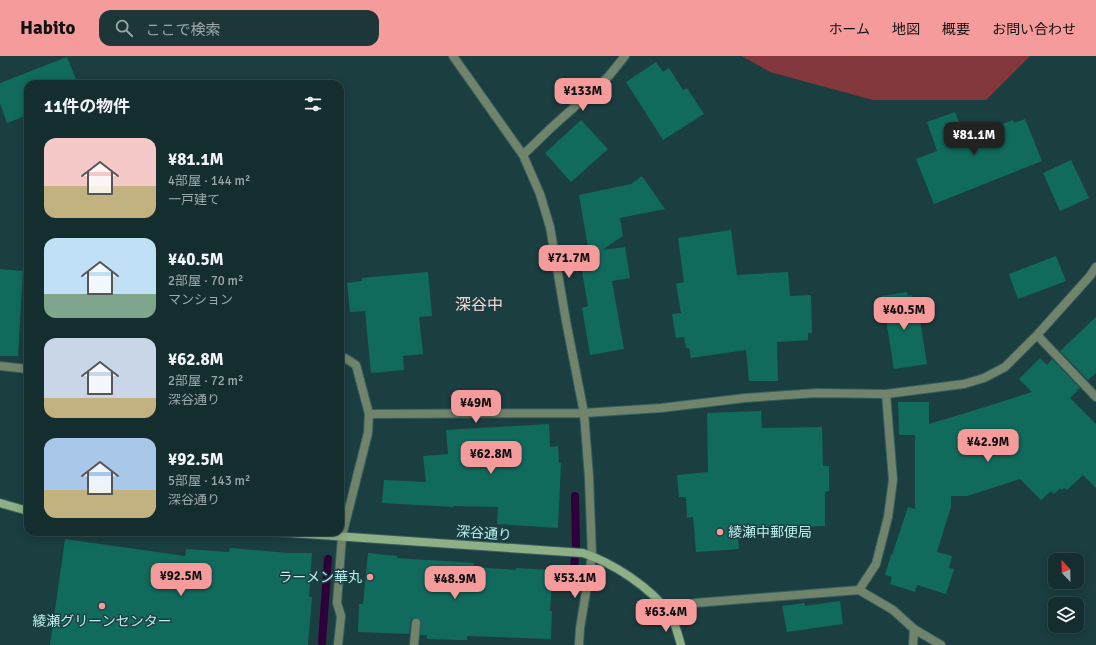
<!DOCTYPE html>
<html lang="ja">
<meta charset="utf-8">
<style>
:root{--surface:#142e30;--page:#1d3638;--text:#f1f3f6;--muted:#9da8ab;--line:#334a4c;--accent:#f59b9c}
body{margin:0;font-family:Signika,"Noto Sans JP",sans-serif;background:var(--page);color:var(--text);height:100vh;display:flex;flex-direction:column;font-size:15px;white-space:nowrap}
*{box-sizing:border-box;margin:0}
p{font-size:13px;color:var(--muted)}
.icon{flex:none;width:22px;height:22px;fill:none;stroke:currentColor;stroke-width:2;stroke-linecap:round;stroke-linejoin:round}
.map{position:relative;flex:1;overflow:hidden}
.sheet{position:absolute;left:24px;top:24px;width:320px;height:456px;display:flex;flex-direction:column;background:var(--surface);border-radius:12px;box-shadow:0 2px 10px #0003,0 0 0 1px var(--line)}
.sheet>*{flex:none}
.needle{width:26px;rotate:338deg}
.controls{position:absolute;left:1048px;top:497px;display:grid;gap:8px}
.controls a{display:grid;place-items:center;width:36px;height:36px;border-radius:8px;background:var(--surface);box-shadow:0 2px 10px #0003,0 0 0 1px var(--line);font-size:20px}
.price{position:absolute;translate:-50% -34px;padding:0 9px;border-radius:8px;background:var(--accent);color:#111;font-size:13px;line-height:26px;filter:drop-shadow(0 1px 2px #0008)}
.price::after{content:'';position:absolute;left:50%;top:24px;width:12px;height:9px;margin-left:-6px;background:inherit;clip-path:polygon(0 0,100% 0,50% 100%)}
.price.current{background:#222;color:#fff}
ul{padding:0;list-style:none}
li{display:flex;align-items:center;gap:12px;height:100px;padding:0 20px}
li span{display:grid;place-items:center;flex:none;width:112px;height:80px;border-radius:12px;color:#555}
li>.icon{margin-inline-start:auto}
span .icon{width:48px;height:48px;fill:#fffc;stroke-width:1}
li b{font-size:17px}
h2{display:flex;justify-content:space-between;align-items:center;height:48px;padding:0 20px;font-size:17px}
header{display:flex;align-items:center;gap:24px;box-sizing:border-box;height:56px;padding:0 20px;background:var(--accent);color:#111}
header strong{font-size:19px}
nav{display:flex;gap:22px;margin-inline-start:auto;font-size:14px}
.search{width:280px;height:36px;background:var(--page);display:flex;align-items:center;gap:10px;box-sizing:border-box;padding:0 14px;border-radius:12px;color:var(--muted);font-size:15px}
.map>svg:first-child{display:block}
</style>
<header>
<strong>Habito</strong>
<div class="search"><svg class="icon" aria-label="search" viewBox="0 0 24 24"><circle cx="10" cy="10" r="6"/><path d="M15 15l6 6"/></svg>ここで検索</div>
<nav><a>ホーム</a><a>地図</a><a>概要</a><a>お問い合わせ</a></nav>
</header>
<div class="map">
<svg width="1096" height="589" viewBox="0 0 1096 589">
<rect width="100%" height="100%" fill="#1b3e40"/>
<path fill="#82383c" d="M 742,0 L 1030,0 L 986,44 L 873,44 L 770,16 Z"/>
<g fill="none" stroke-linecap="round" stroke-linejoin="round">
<path stroke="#2e0039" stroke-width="8" d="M 572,533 L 576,491 L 575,440
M 322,586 L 328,503"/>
</g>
<path fill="#116b5d" d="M 67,1 L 78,28 L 28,28 L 28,59 L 7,67 L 0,47 L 0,27 Z
M 656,6 L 663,16 L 669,12 L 683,34 L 687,32 L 704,58 L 663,84 L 626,26 Z
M 955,56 L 962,74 L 976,68 L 980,77 L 1013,64 L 1014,67 L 1025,63 L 1042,105 L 934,148 L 916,103 L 937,95 L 927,66 Z
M 581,64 L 608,93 L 571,126 L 545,97 Z
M 1071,104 L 1089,142 L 1060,155 L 1043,117 Z
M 642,120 L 665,153 L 620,162 L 623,180 L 602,194 L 625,191 L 630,222 L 612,225 L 624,293 L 590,299 L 582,252 L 588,250 L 579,198 L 589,197 L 579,139 L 631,128 Z
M 731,174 L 737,219 L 788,216 L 790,240 L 811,239 L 812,277 L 808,277 L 808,284 L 777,286 L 778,325 L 749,325 L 746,294 L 691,302 L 689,292 L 686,292 L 684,281 L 676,282 L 672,258 L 681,257 L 676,228 L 684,226 L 678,182 Z
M 1056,200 L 1066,225 L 1018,243 L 1009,218 Z
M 0,213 L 23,215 L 18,300 L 0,300 Z
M 428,216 L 432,260 L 419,261 L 423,298 L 403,300 L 404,314 L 371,317 L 365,255 L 350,256 L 347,227 L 362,225 L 362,222 Z
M 907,236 L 908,240 L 912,239 L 913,247 L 917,246 L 927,308 L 894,313 L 882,240 Z
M 1096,261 L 1096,317 L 1088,324 L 1060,295 Z
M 1040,302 L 1047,309 L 1052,303 L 1080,332 L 1070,342 L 1096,368 L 1096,432 L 1083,419 L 1067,434 L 1064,432 L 1062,434 L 1060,432 L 1054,438 L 1051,435 L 1041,444 L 1020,423 L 967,440 L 951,440 L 951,451 L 937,496 L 952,500 L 949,512 L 954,513 L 946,538 L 917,529 L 915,536 L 890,528 L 892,521 L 885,519 L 891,499 L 892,499 L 908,451 L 915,453 L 915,379 L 899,379 L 898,346 L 929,346 L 929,368 L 972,355 L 1032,336 L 1019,323 Z
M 761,355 L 762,372 L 822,371 L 823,410 L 829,410 L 829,435 L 825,436 L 825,470 L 737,473 L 739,493 L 696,496 L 693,461 L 687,462 L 686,441 L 679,441 L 677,419 L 708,416 L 707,357 Z
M 549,368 L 550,391 L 558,390 L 559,407 L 561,407 L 558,472 L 497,468 L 498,451 L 454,450 L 454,451 L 382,447 L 384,424 L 426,426 L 423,400 L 448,398 L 446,374 Z
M 65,483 L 185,500 L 186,493 L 229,496 L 230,492 L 288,497 L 312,497 L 309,541 L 312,541 L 308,589 L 50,589 Z
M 368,497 L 397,500 L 397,502 L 474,507 L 474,511 L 516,514 L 516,512 L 553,514 L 550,555 L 552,555 L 551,583 L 467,580 L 467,584 L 460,584 L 427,583 L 427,579 L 420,579 L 421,565 L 416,562 L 411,564 L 409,578 L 358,576 L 359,548 L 363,548 Z
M 840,545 L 843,568 L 787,576 L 782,550 L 805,547 L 805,550 Z"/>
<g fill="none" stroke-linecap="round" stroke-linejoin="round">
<defs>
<path id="lane" d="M 338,589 L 341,560 L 337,547 L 342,480
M 414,589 L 416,567
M 913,589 L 914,573"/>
<path id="street" d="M 453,0 L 523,99 L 540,138 L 550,171 L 566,265 L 584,357 L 589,421 L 592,500 L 580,572 L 579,589
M 523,99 L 552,71 L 608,21 L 625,0
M 1037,279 L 1096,341
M 340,302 L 345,302 L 356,309 L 369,358 L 368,377 L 342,480
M 0,310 L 28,313
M 369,358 L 584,357 L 661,352 L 745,342 L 817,337 L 886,338 L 964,328 L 984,322 L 1005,311 L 1037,279 L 1090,220 L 1096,211
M 859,534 L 876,508 L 888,461 L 893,424 L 886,338
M 670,558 L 695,547 L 859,534 L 893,554 L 914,573 L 941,589"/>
<path id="secondary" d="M 0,447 L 28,455
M 276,476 L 583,497 C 613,507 650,531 669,557 C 675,565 678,579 681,589"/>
</defs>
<use href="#lane" stroke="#385e60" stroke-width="10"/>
<use href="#street" stroke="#385e60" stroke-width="10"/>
<use href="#secondary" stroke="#385e60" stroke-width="10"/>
<use href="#lane" stroke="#70846b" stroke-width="8"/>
<use href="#street" stroke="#70846b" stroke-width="8"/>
<use href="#secondary" stroke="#8faf86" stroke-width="8"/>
</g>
<g fill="#f59b9c" stroke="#1b3e40" stroke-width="1.5">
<circle cx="720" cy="476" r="4"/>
<circle cx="370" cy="521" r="4"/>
<circle cx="102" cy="550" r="4"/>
</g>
<g text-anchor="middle" stroke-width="3" stroke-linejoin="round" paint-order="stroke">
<g font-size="14" fill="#bbedef" stroke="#1b3e40" text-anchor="start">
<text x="728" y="481">綾瀬中郵便局</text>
<text x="362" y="526" text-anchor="end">ラーメン華丸</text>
<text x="102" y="570" text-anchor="middle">綾瀬グリーンセンター</text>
</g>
<g font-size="14" fill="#bbedef" stroke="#1b3e40">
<text transform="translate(484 477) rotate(4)" y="5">深谷通り</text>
</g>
<g font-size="16" fill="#fad6d6" stroke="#1b3e40">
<text x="479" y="254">深谷中</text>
</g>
</g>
</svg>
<div class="controls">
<a><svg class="needle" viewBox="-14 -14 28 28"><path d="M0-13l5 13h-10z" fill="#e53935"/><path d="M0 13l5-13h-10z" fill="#9da8ab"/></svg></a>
<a><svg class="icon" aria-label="layers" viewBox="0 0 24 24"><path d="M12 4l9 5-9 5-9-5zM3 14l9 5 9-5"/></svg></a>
</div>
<b class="price" style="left:583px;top:56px">¥133M</b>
<b class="price current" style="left:974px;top:100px">¥81.1M</b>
<b class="price" style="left:569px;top:223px">¥71.7M</b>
<b class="price" style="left:904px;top:275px">¥40.5M</b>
<b class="price" style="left:476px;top:368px">¥49M</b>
<b class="price" style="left:988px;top:407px">¥42.9M</b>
<b class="price" style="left:491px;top:419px">¥62.8M</b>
<b class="price" style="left:181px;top:541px">¥92.5M</b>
<b class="price" style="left:575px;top:543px">¥53.1M</b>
<b class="price" style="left:455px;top:544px">¥48.9M</b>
<b class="price" style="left:666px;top:577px">¥63.4M</b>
<section class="sheet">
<h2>11件の物件<svg class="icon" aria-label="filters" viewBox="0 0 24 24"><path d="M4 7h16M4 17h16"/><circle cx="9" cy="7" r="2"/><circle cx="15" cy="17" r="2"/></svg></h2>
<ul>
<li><span style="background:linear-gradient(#f6c9c9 60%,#c2b280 0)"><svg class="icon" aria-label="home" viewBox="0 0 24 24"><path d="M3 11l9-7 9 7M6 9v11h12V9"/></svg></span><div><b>¥81.1M</b><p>4部屋 · 144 m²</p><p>一戸建て</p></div></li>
<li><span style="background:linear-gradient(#bfe0f5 70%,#7fa58c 0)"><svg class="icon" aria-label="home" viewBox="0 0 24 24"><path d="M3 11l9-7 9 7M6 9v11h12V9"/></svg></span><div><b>¥40.5M</b><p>2部屋 · 70 m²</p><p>マンション</p></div></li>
<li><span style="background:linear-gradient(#c9d6e8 75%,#c2b280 0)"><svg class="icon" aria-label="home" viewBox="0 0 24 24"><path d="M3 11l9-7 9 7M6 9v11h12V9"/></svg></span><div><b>¥62.8M</b><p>2部屋 · 72 m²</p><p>深谷通り</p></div></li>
<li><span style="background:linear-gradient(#a9c7e8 65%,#c2b280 0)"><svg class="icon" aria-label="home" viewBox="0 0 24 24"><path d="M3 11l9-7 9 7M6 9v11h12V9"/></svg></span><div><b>¥92.5M</b><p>5部屋 · 143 m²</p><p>深谷通り</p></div></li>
</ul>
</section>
</div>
